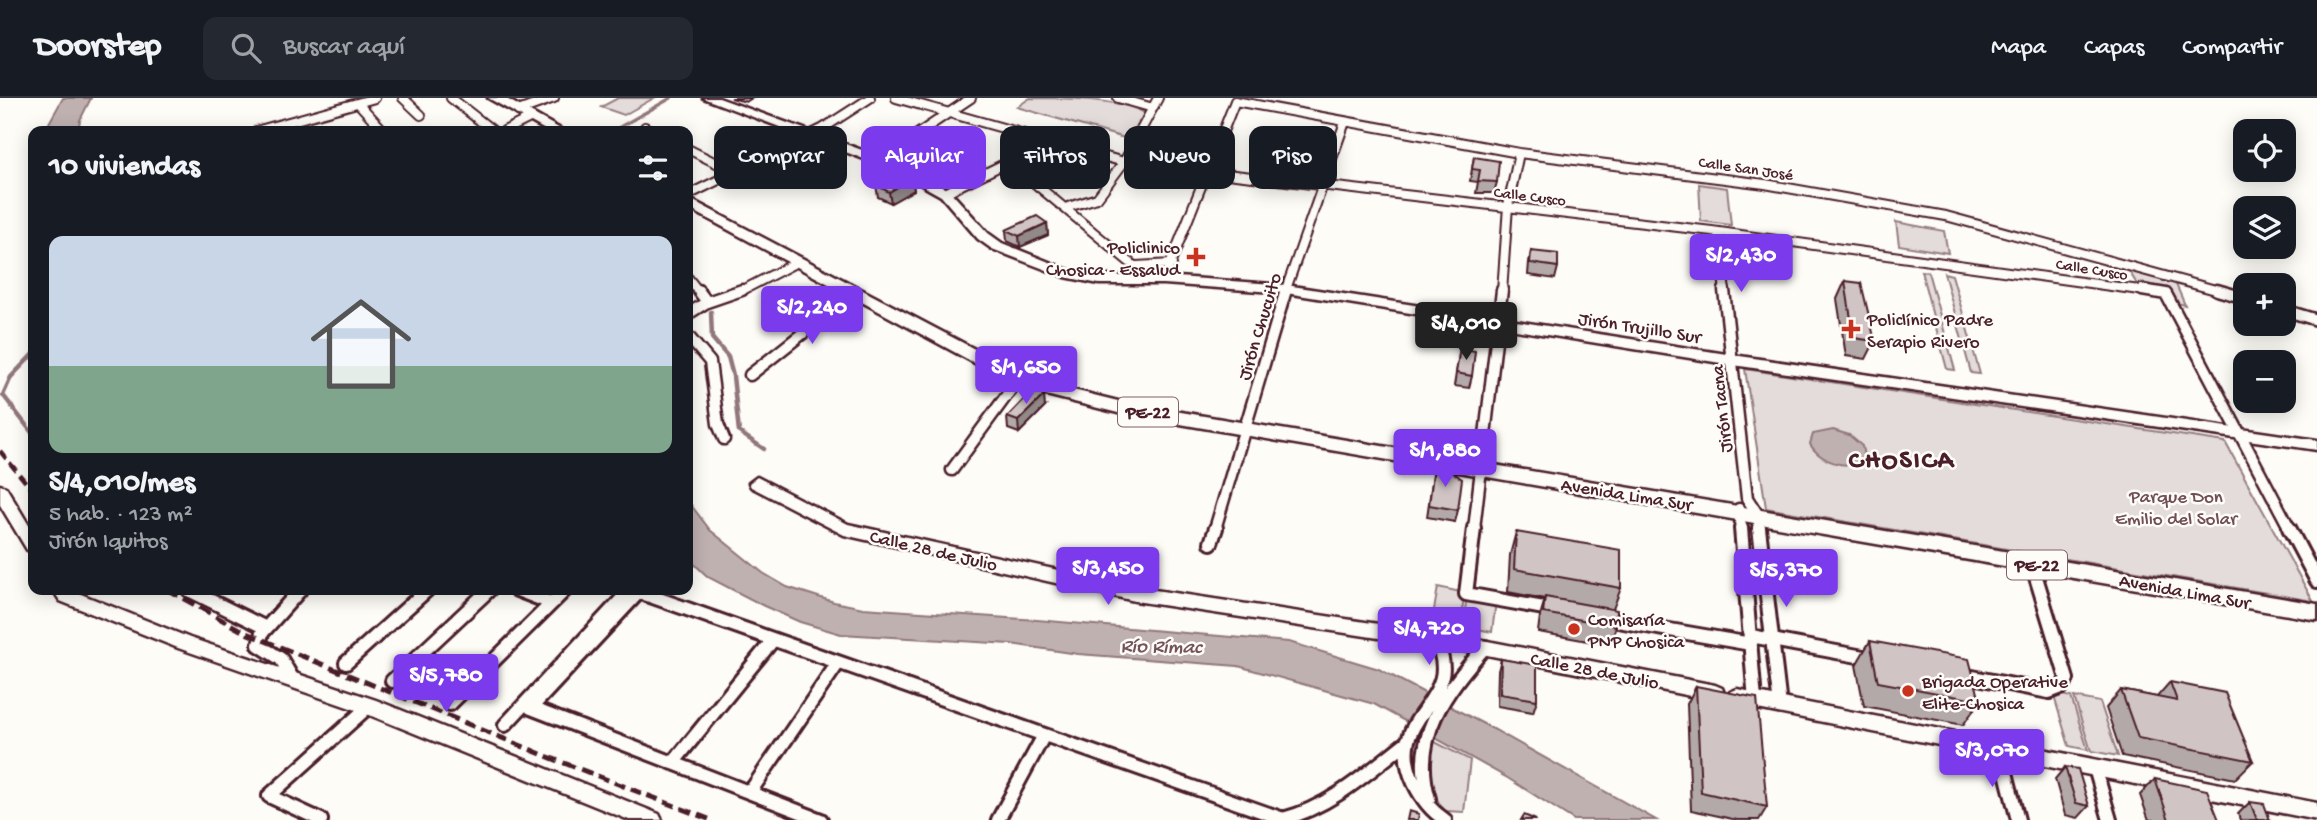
<!DOCTYPE html>
<html lang="es">
<meta charset="utf-8">
<style>
:root{--surface:#171b24;--page:#242831;--text:#f1f3f6;--muted:#9ea1a6;--line:#363941;--accent:#7c3aed}
body{margin:0;font-family:"Gochi Hand",sans-serif;background:var(--page);color:var(--text);height:100vh;display:flex;flex-direction:column;font-size:26px;white-space:nowrap}
*{box-sizing:border-box;margin:0}
p{font-size:23px;color:var(--muted)}
.icon{flex:none;width:38px;height:38px;fill:none;stroke:currentColor;stroke-width:2;stroke-linecap:round;stroke-linejoin:round}
.map{position:relative;flex:1;overflow:hidden}
.side{position:absolute;left:28px;top:28px;width:665px;height:469px;display:flex;flex-direction:column;background:var(--surface);border-radius:14px;box-shadow:0 4px 18px #0003}
.side>*{flex:none}
.guide{position:absolute;left:714px;top:28px;width:665px;height:63px;display:flex;gap:14px}
.fabs{position:absolute;left:2233px;top:21px;display:grid;gap:14px}
.fabs a{display:grid;place-items:center;width:63px;height:63px;border-radius:14px;background:var(--surface);box-shadow:0 4px 18px #0003;font-size:35px}
.price{position:absolute;translate:-50% -60px;padding:0 16px;border-radius:7px;background:var(--accent);color:#fff;font-size:23px;line-height:46px;filter:drop-shadow(0 2px 4px #0008)}
.price::after{content:'';position:absolute;left:50%;top:42px;width:21px;height:16px;margin-left:-10px;background:inherit;clip-path:polygon(0 0,100% 0,50% 100%)}
.price.current{background:#222;color:#fff}
ul{padding:0;list-style:none}
li{display:grid;align-content:center;gap:14px;height:371px;padding:0 21px}
li span{display:grid;place-items:center;height:217px;border-radius:14px;color:#555}
li>.icon{margin-inline-start:auto}
span .icon{width:126px;height:126px;fill:#fffc;stroke-width:1}
li b{font-size:30px}
h2{display:flex;justify-content:space-between;align-items:center;height:84px;padding:0 21px;font-size:30px}
.chip{padding:0 24px;border-radius:14px;background:var(--surface);box-shadow:0 4px 18px #0003;font-size:24px;line-height:63px}
.chip.current{background:var(--accent);color:#fff}
header{display:flex;align-items:center;gap:42px;box-sizing:border-box;height:98px;padding:0 35px;background:var(--surface);border-bottom:2px solid var(--line)}
header strong{font-size:33px}
nav{display:flex;gap:38px;margin-inline-start:auto;font-size:24px}
.search{width:490px;height:63px;background:var(--page);display:flex;align-items:center;gap:18px;box-sizing:border-box;padding:0 24px;border-radius:14px;color:var(--muted);font-size:26px}
.map>svg:first-child{display:block}
</style>
<header>
<strong>Doorstep</strong>
<div class="search"><svg class="icon" aria-label="search" viewBox="0 0 24 24"><circle cx="10" cy="10" r="6"/><path d="M15 15l6 6"/></svg>Buscar aquí</div>
<nav><a>Mapa</a><a>Capas</a><a>Compartir</a></nav>
</header>
<div class="map">
<svg width="2317" height="722" viewBox="0 0 2317 722">
<rect width="100%" height="100%" fill="#fdfcf7"/>
<filter id="ink" filterUnits="userSpaceOnUse"><feTurbulence type="fractalNoise" baseFrequency=".0143" numOctaves="2"/><feDisplacementMap in="SourceGraphic" scale="14" xChannelSelector="R" yChannelSelector="G"/><feConvolveMatrix kernelMatrix="1 2 1 2 8 2 1 2 1" color-interpolation-filters="sRGB"/></filter>
<g filter="url(#ink)">
<path fill="#e3dcda" stroke="#967e82" stroke-width="2" d="M 618,0 L 654,0 L 624,17 L 601,9 Z
M 1030,0 C 1065,0 1115,0 1145,15 L 1128,41 L 1017,9 Z
M 1699,86 L 1727,90 L 1731,127 L 1701,123 Z
M 1896,124 L 1944,133 L 1948,155 L 1899,147 Z
M 2127,170 L 2175,184 L 2185,207 L 2177,205 C 2171,190 2151,189 2137,186 Z
M 1921,173 L 1928,174 L 1955,272 L 1947,271 Z
M 1944,175 L 1952,177 L 1980,276 L 1971,275 Z
M 1745,271 L 2225,344 L 2313,503 L 1766,410 Z
M 1438,489 L 1465,495 L 1460,523 L 1433,518 Z
M 1467,497 L 1496,503 L 1492,534 L 1463,528 Z
M 2053,595 L 2071,599 L 2088,652 L 2069,648 Z
M 2074,599 L 2100,604 L 2118,658 L 2091,653 Z
M 1431,642 L 1470,662 L 1464,714 L 1445,713 C 1429,695 1424,664 1431,642 Z"/>
<path fill="#c0b1b1" stroke="#91777b" stroke-width="2" d="M 63,0 L 91,0 L 80,22 L 78,33 L 48,33 L 49,25 Z
M 1833,332 L 1849,337 L 1862,348 L 1864,359 C 1849,375 1819,363 1810,346 L 1813,336 Z
M 688,403 L 710,432 L 763,475 L 787,489 L 834,504 L 863,510 L 1037,522 L 1289,544 L 1379,571 L 1495,632 L 1656,722 L 1574,722 L 1506,679 L 1374,606 L 1238,568 L 1078,556 L 1011,546 L 841,536 L 800,524 L 764,508 L 708,479 L 688,460 Z"/>
<g fill="none" stroke-linecap="round" stroke-linejoin="round">
<path stroke="#91777b" stroke-width="3.5" d="M 613,33 L 671,0"/>
<path stroke="#91777b" stroke-width="4.5" d="M 711,214 L 712,240 L 728,259 L 733,278 L 739,334 L 764,351
M 33,256 L 11,279 L 3,297 L 33,336"/>
<defs>
<path id="street-far2" d="M 403,0 L 421,17
M 451,0 L 493,33
M 896,0 L 1124,64 L 1712,133 L 2154,194
M 1118,0 L 1153,10
M 1235,3 L 1519,55 L 1765,86 L 1946,118 L 2223,194
M 358,5 L 384,33
M 518,13 L 554,0
M 645,29 L 653,33
M 256,33 L 375,0
M 504,33 L 530,20
M 688,51 L 734,74
M 880,61 L 971,0
M 1009,64 L 1151,182
M 945,95 L 1051,43
M 688,97 L 822,31 L 870,0
M 1065,110 L 1097,100 L 1124,64 L 1158,0
M 1718,134 L 1725,194
M 1136,168 L 1172,166
M 688,180 L 699,194
M 1164,182 L 1235,3
M 739,194 L 797,164
M 1285,194 L 1345,24
M 1502,194 L 1508,108 L 1519,55"/>
<path id="street-far1" d="M 698,192 L 707,204
M 1724,192 L 1747,400 L 1758,417 L 1760,431
M 2142,192 L 2166,196 L 2290,431
M 2217,192 L 2245,200
M 2284,212 L 2317,222
M 688,216 L 707,204 L 742,192
M 688,238 L 710,264 L 718,326 L 724,341
M 750,277 L 855,194
M 952,372 L 1020,279
M 1739,411 L 1741,431
M 1215,431 L 1286,192
M 1474,431 L 1502,192"/>
<path id="street" d="M 1474,430 L 1466,496 L 1555,512
M 1741,430 L 1755,603
M 1759,430 L 1780,608
M 2289,430 L 2317,483
M 1211,445 L 1216,430
M 189,492 L 266,530
M 517,492 L 551,505
M 1606,521 L 1751,546
M 1751,538 L 1874,561
M 1435,541 C 1469,607 1381,614 1414,685 C 1421,700 1431,713 1445,722
M 346,565 L 427,492
M 1962,577 L 2049,594 L 2062,589 L 2067,581 L 2032,466
M 292,580 L 281,561 L 259,547 L 262,535 L 300,492
M 392,583 L 489,492
M 450,606 L 565,492
M 505,627 L 630,492
M 2000,651 L 2018,722
M 673,665 L 773,542
M 2095,670 L 2110,722
M 750,694 L 838,565
M 1429,701 C 1410,639 1446,593 1485,549
M 321,722 L 269,698 L 369,608
M 821,722 L 531,610 L 639,494 L 1283,721 C 1332,708 1368,674 1407,644
M 998,722 L 1043,639"/>
<path id="secondary" d="M 703,0 L 719,0 L 906,68 L 949,92 L 988,135 L 1002,145 L 1069,172 L 1099,178 L 1164,178 L 1286,187 L 1733,257 L 2317,342 L 2317,352 L 1733,267 L 1286,195 L 1164,186 L 1099,186 L 1065,179 L 992,151 L 978,141 L 941,98 L 898,74 Z
M 757,379 L 848,426 L 1135,489 L 1477,541 L 1715,587 L 1722,590 L 1724,595 L 1722,600 L 1715,603 L 1477,555 L 1135,503 L 844,437 L 751,389 L 749,385 Z
M 0,387 L 6,389 L 33,434 L 33,454 L 27,452 L 0,407 Z
M 53,492 L 71,492 L 190,540 L 376,602 L 659,716 L 662,722 L 629,722 L 362,614 L 178,550 L 60,503 Z
M 1737,591 L 2317,705 L 2317,722 L 1737,607 L 1730,604 L 1728,599 L 1730,594 Z"/>
<path id="highway" d="M 488,0 L 505,0 L 564,33 L 547,33 Z
M 688,100 L 1005,267 L 1057,288 L 1122,304 L 2317,506 L 2317,522 L 1122,316 L 1046,297 L 993,275 L 688,110 Z"/>
</defs>
<use href="#street-far2" stroke="#4a1f2b" stroke-width="12"/>
<use href="#street-far1" stroke="#4a1f2b" stroke-width="15"/>
<use href="#street" stroke="#4a1f2b" stroke-width="18"/>
<use href="#secondary" stroke="#4a1f2b" stroke-width="5"/>
<use href="#highway" stroke="#4a1f2b" stroke-width="5"/>
<use href="#street-far2" stroke="#fdfcf7" stroke-width="8"/>
<use href="#street-far1" stroke="#fdfcf7" stroke-width="10"/>
<use href="#street" stroke="#fdfcf7" stroke-width="12"/>
<use href="#secondary" fill="#fdfcf7" fill-rule="evenodd"/>
<use href="#highway" fill="#fdfcf7" fill-rule="evenodd"/>
<path stroke="#4a1f2b" stroke-width="4.5" stroke-dasharray="10 5" stroke-linecap="butt" d="M 0,353 L 33,393"/>
<path stroke="#4a1f2b" stroke-width="5" stroke-dasharray="12 6" stroke-linecap="butt" d="M 168,492 L 246,535 L 546,658 L 711,722"/>
</g>
<path fill="#b3a9a9" stroke="#4a1f2b" stroke-width="2" d="M 731,0 L 752,0 L 746,4 Z
M 1474,59 L 1497,84 L 1494,95 L 1476,95 L 1478,84 L 1470,83 Z
M 912,80 L 914,92 L 891,105 L 878,99 L 876,87 Z
M 1047,125 L 1048,137 L 1020,149 L 1007,143 L 1006,132 Z
M 1531,153 L 1558,169 L 1555,181 L 1528,177 L 1529,164 Z
M 1845,183 L 1875,243 L 1866,261 L 1846,258 L 1837,201 Z
M 1460,250 L 1472,278 L 1469,290 L 1454,288 Z
M 1045,309 L 1019,335 L 1008,331 L 1007,319 Z
M 1434,369 L 1458,412 L 1455,424 L 1427,419 Z
M 1516,434 L 1621,490 L 1613,511 L 1616,528 L 1610,547 L 1538,534 L 1540,518 L 1545,501 L 1508,494 L 1510,457 Z
M 1870,543 L 1980,603 L 1963,627 L 1864,608 L 1856,567 Z
M 1501,561 L 1537,602 L 1533,614 L 1497,608 L 1498,573 Z
M 2170,584 L 2253,663 L 2235,681 L 2122,658 L 2106,610 L 2121,592 L 2157,599 Z
M 1696,588 L 1767,709 L 1759,722 L 1737,722 L 1691,712 L 1687,606 Z
M 2065,669 L 2089,708 L 2078,720 L 2065,717 L 2055,681 Z
M 2155,681 L 2219,722 L 2149,722 L 2140,697 Z
M 2250,704 L 2270,722 L 2240,722 L 2238,716 Z"/>
<path fill="#928a89" stroke="#4a1f2b" stroke-width="2" d="M 912,80 L 914,92 L 891,105 L 889,94 Z
M 1047,125 L 1048,137 L 1020,149 L 1019,138 Z
M 1044,297 L 1045,309 L 1019,335 L 1018,323 Z"/>
<path fill="#d0c5c4" stroke="#4a1f2b" stroke-width="2" d="M 1474,59 L 1499,63 L 1497,84 L 1478,83 L 1480,72 L 1472,71 Z
M 899,74 L 912,80 L 889,94 L 876,87 Z
M 1037,118 L 1047,125 L 1019,138 L 1006,132 Z
M 1531,153 L 1558,156 L 1558,169 L 1530,165 Z
M 1845,183 L 1861,185 L 1875,243 L 1854,240 Z
M 1460,250 L 1475,253 L 1472,278 L 1456,275 Z
M 1033,292 L 1044,297 L 1018,323 L 1007,319 Z
M 1434,369 L 1448,371 L 1462,381 L 1458,412 L 1429,407 Z
M 1516,434 L 1621,452 L 1621,490 L 1514,471 Z
M 1545,499 L 1617,512 L 1616,528 L 1543,515 Z
M 1870,543 L 1969,561 L 1980,603 L 1878,584 Z
M 1501,561 L 1537,567 L 1537,602 L 1500,596 Z
M 2170,584 L 2225,595 L 2253,663 L 2138,640 L 2121,592 L 2177,603 Z
M 1696,588 L 1757,600 L 1767,709 L 1701,694 Z
M 2065,669 L 2078,671 L 2089,708 L 2076,705 Z
M 2155,681 L 2207,692 L 2219,722 L 2169,722 Z
M 2250,704 L 2264,706 L 2270,722 L 2257,722 Z
M 1409,713 L 1419,716 L 1418,722 L 1407,722 Z
M 1524,717 L 1536,722 L 1521,722 Z"/>
</g>
<g fill="#c8321e" stroke="#fdfcf7" stroke-width="2.5">
<path d="M1192.5 148.5h7v7h7v7h-7v7h-7v-7h-7v-7h7z"/>
<path d="M1847.5 220.5h7v7h7v7h-7v7h-7v-7h-7v-7h7z"/>
<circle cx="1574" cy="531" r="7"/>
<circle cx="1908" cy="593" r="7"/>
</g>
<g text-anchor="middle" stroke-width="5" stroke-linejoin="round" paint-order="stroke">
<g font-size="16" fill="#4a1f2b" stroke="#fdfcf7">
<text transform="translate(1746 69) rotate(8)" y="6">Calle San José</text>
<text transform="translate(1530 97) rotate(7)" y="6">Calle Cusco</text>
<text transform="translate(2092 170) rotate(9)" y="6">Calle Cusco</text>
</g>
<g fill="#fdfcf7" stroke="#806168" stroke-width="2">
<rect x="1118" y="299.5" width="60" height="29" rx="5"/>
<rect x="2007" y="452.5" width="60" height="29" rx="5"/>
</g>
<g font-size="18" font-weight="bold" fill="#4a1f2b">
<text x="1148" y="320">PE-22</text>
<text x="2037" y="473">PE-22</text>
</g>
<g font-size="19" fill="#4a1f2b" stroke="#fdfcf7" text-anchor="start">
<text x="1180" y="155" text-anchor="end">Policlinico<tspan x="1180" dy="22">Chosica - Essalud</tspan></text>
<text x="1867" y="227">Policlínico Padre<tspan x="1867" dy="22">Serapio Rivero</tspan></text>
<text x="1588" y="527">Comisaría<tspan x="1588" dy="22">PNP Chosica</tspan></text>
<text x="1922" y="589">Brigada Operative<tspan x="1922" dy="22">Elite-Chosica</tspan></text>
</g>
<g font-size="19" fill="#4a1f2b" stroke="#fdfcf7">
<text transform="translate(1258 228) rotate(-73)" y="7">Jirón Chucuito</text>
<text transform="translate(1640 228) rotate(9)" y="7">Jirón Trujillo Sur</text>
<text transform="translate(1720 311) rotate(-96)" y="7">Jirón Tacna</text>
<text transform="translate(1627 395) rotate(9)" y="7">Avenida Lima Sur</text>
<text transform="translate(934 451) rotate(13)" y="7">Calle 28 de Julio</text>
<text transform="translate(2185 492) rotate(10)" y="7">Avenida Lima Sur</text>
<text transform="translate(1595 571) rotate(11)" y="7">Calle 28 de Julio</text>
</g>
<g font-size="19" fill="#704e57" stroke="#fdfcf7">
<text x="2176" y="404">Parque Don<tspan x="2176" dy="22">Emilio del Solar</tspan></text>
</g>
<g font-size="21" font-style="italic" fill="#73525a" stroke="#fdfcf7">
<text transform="translate(1161 547) rotate(1)" y="7">Río Rímac</text>
</g>
<g font-size="26" font-weight="bold" letter-spacing="2" fill="#4a1f2b" stroke="#fdfcf7">
<text x="1902" y="369">CHOSICA</text>
</g>
</g>
</svg>
<div class="fabs">
<a><svg class="icon" aria-label="locate" viewBox="0 0 24 24"><circle cx="12" cy="12" r="6"/><path d="M12 2v4M12 18v4M2 12h4M18 12h4"/></svg></a>
<a><svg class="icon" aria-label="layers" viewBox="0 0 24 24"><path d="M12 4l9 5-9 5-9-5zM3 14l9 5 9-5"/></svg></a>
<a>+</a>
<a>−</a>
</div>
<b class="price" style="left:1741px;top:196px">S/2,430</b>
<b class="price" style="left:812px;top:248px">S/2,240</b>
<b class="price current" style="left:1466px;top:264px">S/4,010</b>
<b class="price" style="left:1026px;top:308px">S/1,650</b>
<b class="price" style="left:1445px;top:391px">S/1,880</b>
<b class="price" style="left:1108px;top:509px">S/3,450</b>
<b class="price" style="left:1786px;top:511px">S/5,370</b>
<b class="price" style="left:1429px;top:569px">S/4,720</b>
<b class="price" style="left:446px;top:616px">S/5,780</b>
<b class="price" style="left:1992px;top:691px">S/3,070</b>
<div class="guide">
<a class="chip">Comprar</a>
<a class="chip current">Alquilar</a>
<a class="chip">Filtros</a>
<a class="chip">Nuevo</a>
<a class="chip">Piso</a>
</div>
<section class="side">
<h2>10 viviendas<svg class="icon" aria-label="filters" viewBox="0 0 24 24"><path d="M4 7h16M4 17h16"/><circle cx="9" cy="7" r="2"/><circle cx="15" cy="17" r="2"/></svg></h2>
<ul>
<li><span style="background:linear-gradient(#c9d6e8 60%,#7fa58c 0)"><svg class="icon" aria-label="home" viewBox="0 0 24 24"><path d="M3 11l9-7 9 7M6 9v11h12V9"/></svg></span><div><b>S/4,010/mes</b><p>5 hab. · 123 m²</p><p>Jirón Iquitos</p></div></li>
</ul>
</section>
</div>
